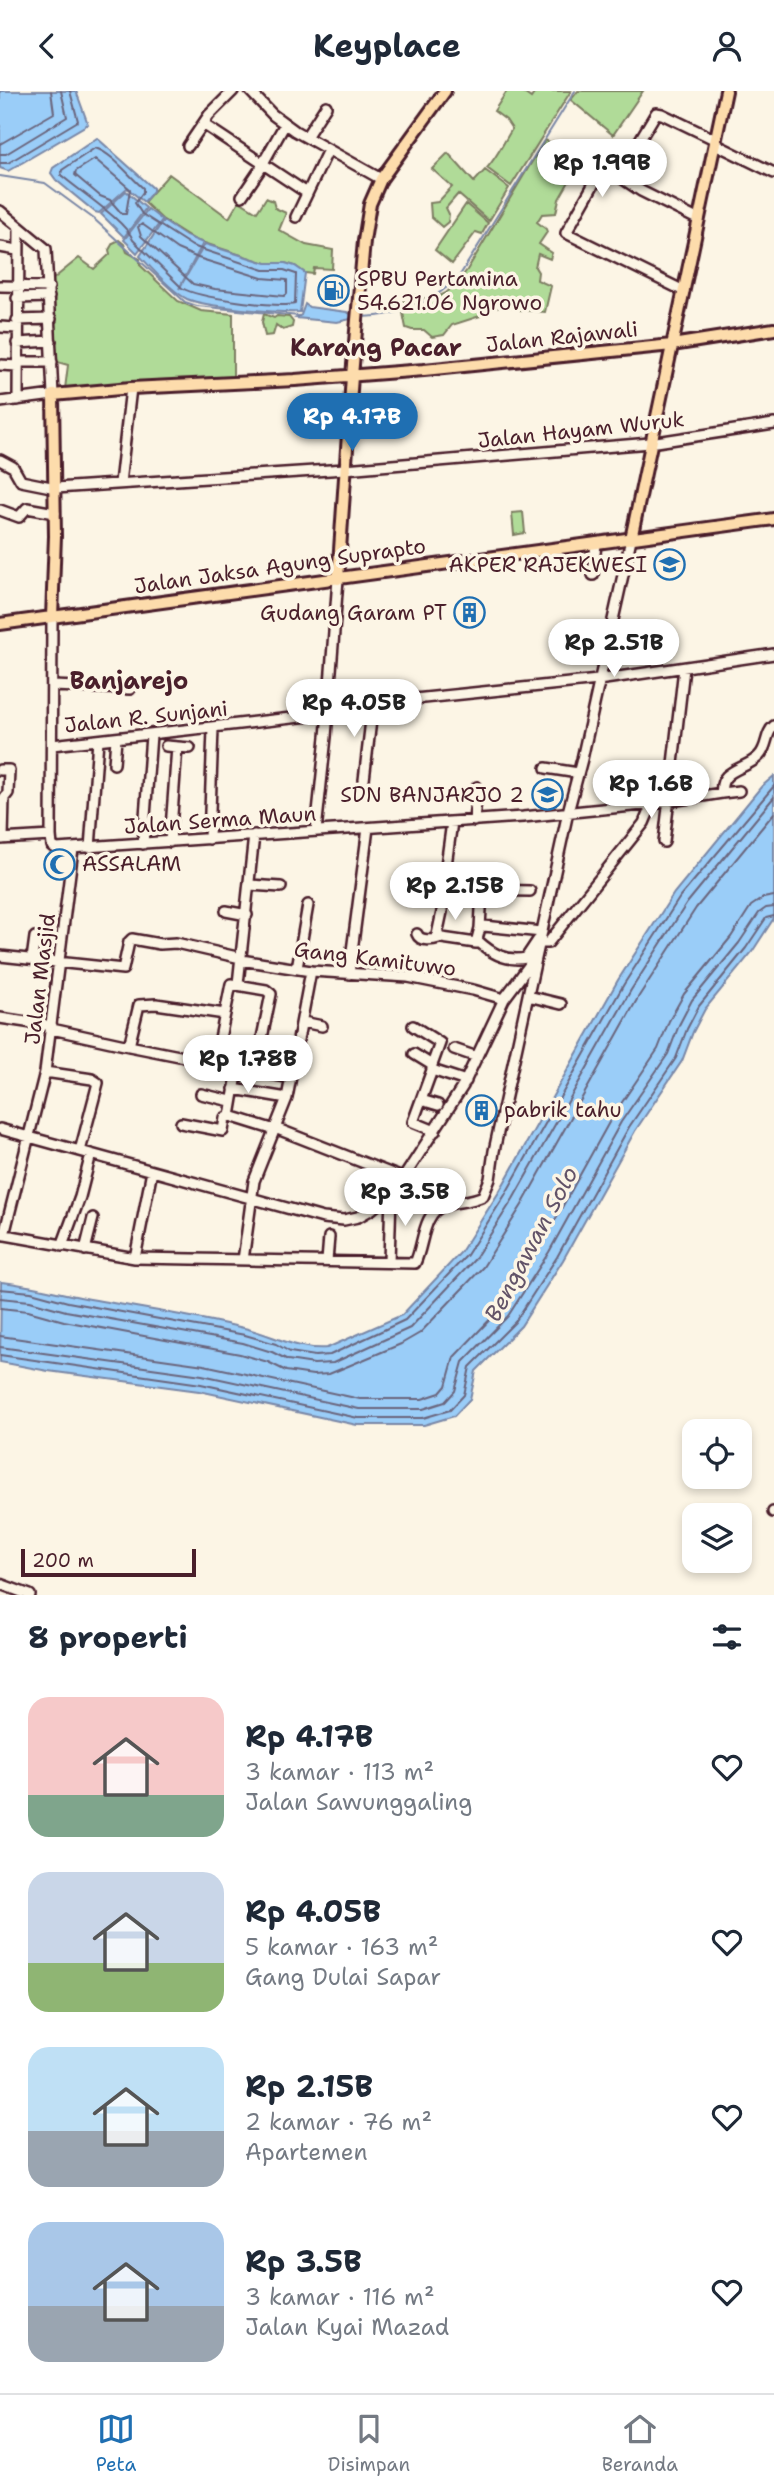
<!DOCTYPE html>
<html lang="id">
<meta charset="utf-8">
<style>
:root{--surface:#fff;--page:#f6f6f7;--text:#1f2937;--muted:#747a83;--line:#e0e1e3;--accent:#1f6fb2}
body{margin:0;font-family:"Shantell Sans",sans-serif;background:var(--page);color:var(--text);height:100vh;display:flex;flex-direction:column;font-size:26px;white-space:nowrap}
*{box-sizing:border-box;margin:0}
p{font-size:23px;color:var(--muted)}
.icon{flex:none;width:38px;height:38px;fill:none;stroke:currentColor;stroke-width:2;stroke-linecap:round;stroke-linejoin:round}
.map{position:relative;height:1504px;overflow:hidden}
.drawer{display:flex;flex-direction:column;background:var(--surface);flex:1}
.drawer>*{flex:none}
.buttons{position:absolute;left:682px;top:1328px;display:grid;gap:14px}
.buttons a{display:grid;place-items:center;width:70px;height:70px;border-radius:14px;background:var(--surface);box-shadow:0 4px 10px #0003;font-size:35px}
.scale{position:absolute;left:21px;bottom:18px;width:175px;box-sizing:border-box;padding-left:7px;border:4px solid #4a1f2b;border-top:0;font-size:19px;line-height:24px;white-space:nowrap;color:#4a1f2b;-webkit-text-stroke:5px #fcf5e5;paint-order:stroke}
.price{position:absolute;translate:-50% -60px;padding:0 16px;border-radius:24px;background:#fff;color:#222;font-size:23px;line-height:46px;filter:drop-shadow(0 2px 4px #0008)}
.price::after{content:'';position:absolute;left:50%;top:42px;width:21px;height:16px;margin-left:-10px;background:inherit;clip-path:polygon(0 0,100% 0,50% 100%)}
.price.on{background:var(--accent);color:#fff}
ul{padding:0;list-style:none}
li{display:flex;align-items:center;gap:21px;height:175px;padding:0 28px}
li span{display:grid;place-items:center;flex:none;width:196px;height:140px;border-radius:21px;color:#555}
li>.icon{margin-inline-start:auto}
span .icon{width:84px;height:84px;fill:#fffc;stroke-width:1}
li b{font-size:30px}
h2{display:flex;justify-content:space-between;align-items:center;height:84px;padding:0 28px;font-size:30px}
header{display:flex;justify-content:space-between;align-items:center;height:91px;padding:0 28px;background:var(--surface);font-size:32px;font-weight:700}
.tabs{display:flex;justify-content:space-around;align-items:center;height:98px;border-top:2px solid var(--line);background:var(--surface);font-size:19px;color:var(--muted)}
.tabs a{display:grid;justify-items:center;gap:4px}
.tabs .on{color:var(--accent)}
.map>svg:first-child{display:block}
</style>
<header><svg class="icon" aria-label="back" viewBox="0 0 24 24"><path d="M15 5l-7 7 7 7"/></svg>Keyplace<svg class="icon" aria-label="person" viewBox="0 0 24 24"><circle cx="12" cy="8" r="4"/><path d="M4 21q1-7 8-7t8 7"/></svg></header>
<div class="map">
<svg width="774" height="1504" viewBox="0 0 774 1504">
<rect width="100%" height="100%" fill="#fcf5e5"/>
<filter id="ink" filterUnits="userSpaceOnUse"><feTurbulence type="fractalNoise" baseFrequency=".0143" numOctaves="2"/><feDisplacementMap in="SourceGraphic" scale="14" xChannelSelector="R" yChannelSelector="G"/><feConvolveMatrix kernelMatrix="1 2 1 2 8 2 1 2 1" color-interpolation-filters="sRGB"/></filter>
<g filter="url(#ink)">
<path fill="#b0db98" stroke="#7d7d62" stroke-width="2" d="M 507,0 L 521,0 L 531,7 L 536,0 L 571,0 L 511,95 L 487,77 C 498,65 503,52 512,38 L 506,29 L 494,20 Z
M 578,0 L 643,0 L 613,44 L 571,9 Z
M 545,49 L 582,68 L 559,108 L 556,122 L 542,123 L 537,131 L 546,138 L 547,141 L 539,153 L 552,162 L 550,168 L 538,163 L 535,176 L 538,181 L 537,189 L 551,195 L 545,221 L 521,219 L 506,215 L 495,217 L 480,225 L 452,234 L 444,244 L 432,246 L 424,239 L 412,239 L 406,237 L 403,222 L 446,202 L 457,192 L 467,179 Z
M 448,62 L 474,91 L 485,79 L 509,97 L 489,130 L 458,103 L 446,117 L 449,123 L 448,131 L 442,136 L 431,126 L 430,112 L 438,111 L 452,96 L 432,78 Z
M 169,83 L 229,127 L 239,110 L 257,121 L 266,107 L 273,110 L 275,117 L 286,122 L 279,139 L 306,154 L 333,159 L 332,178 L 314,177 L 313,183 L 305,182 L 295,175 L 285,172 L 266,172 L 195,149 L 162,128 L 144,111 Z
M 466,113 L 488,132 L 482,143 L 476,141 L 452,173 L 435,159 Z
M 119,149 L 124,153 L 127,161 L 140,168 L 140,174 L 178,210 L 201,220 L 233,223 L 233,288 L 65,298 L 68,274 L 54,270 L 52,189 L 79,167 L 94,178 L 110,163 L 109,159 L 113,152 Z
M 416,204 L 420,208 L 425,207 L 401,218 L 386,221 L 387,215 L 391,215 L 396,211 L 398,213 C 405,211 408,205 416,204 Z
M 264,223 L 274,227 L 277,225 L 289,226 L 293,231 L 292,236 L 283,239 L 276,234 L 273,244 L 265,245 L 262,231 Z
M 523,421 L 525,442 L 514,444 L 512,422 Z"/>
<path fill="#9acdf8" stroke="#7a87a6" stroke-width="2" d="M 0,0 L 76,0 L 88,33 L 8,80 L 0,77 Z
M 97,47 L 153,97 L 153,100 L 144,111 L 127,97 L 99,122 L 95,121 L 56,89 L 51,82 L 53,77 Z
M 126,100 L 146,117 L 124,146 L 101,123 Z
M 148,118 L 162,129 L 137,162 L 124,149 Z
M 163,130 L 186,145 L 203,152 L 179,198 L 205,153 L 266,172 L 285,172 L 295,175 L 305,182 L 300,221 C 278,222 206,216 187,208 C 172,201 151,177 140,165 Z
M 305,213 L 309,216 L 347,221 L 351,223 L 351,228 L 337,231 L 296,227 L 301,224 Z
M 774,685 L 774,827 L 752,861 L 705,918 L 693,941 L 682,970 L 635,1040 L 563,1169 L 521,1235 L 476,1280 L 470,1308 L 454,1325 L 424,1334 L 357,1334 L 199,1300 L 48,1280 L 0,1271 L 1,1191 C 34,1194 64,1204 96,1209 C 145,1218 195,1225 244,1237 C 274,1244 295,1259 327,1257 L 402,1224 L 461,1161 L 499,1101 L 618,889 L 674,802 L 761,696 Z"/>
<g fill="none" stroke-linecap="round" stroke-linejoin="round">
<path stroke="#6a657d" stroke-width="2" d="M 0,53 L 54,22 L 51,0
M 95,57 C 112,62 129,85 143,97 L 143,101 L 135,112 L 142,123 L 192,155 L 264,179 L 284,179 L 296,183 L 295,213 C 277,217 198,207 182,197 L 133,149 C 126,130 79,100 61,84 L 62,79 Z
M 0,63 L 6,63 L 67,26 L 61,0
M 95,68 L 130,98 L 126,123 L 122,123 L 110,109 L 100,105 L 75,84 L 76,80 Z
M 0,72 L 8,72 L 78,30 L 70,0
M 142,133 L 177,158 L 198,167 L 262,187 L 287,189 L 287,203 L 284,205 L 215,198 L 193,193 L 141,145 L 138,136 Z
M 0,1198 L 31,1201 L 68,1211 L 245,1244 L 276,1253 L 290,1261 L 315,1265 L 330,1264 L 405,1229 L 467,1164 L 505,1104 L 624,893 L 680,806 L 774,695
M 0,1207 L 30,1210 L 66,1220 L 243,1252 L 272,1261 L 288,1269 L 314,1273 L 333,1272 L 410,1237 L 474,1169 L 513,1108 L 631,899 L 687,812 L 774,706
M 0,1217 L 28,1220 L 64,1230 L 240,1263 L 268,1271 L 286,1280 L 313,1284 L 329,1283 L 401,1253 L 420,1242 L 483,1176 L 522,1114 L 639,905 L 696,817 L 774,722
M 0,1245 L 204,1274 L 360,1308 L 422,1308 L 440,1302 L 446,1295 L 454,1266 L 500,1218 L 540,1156 L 612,1026 L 658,958 L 669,930 L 684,903 L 731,846 L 751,815 L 763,807 L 774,805
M 0,1256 L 202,1284 L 359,1318 L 423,1318 L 445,1311 L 455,1300 L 463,1271 L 508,1225 L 549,1161 L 621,1031 L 668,963 L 679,934 L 692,909 L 739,852 L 759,822 L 766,817 L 774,816
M 0,1264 L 201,1293 L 358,1327 L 423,1327 L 450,1319 L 464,1304 L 470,1276 L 515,1231 L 557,1166 L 629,1036 L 676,967 L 687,938 L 699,915 L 746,857 L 766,827 L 774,825"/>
<path stroke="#7a87a6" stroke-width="2" d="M 0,85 L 45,92 L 94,128 L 185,211 L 197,215 L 299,225
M 361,226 C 398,226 435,211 460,184 L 575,0"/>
<defs>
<path id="minor" d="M 250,0 L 273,24 L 295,40 L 381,88
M 203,33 L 307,102
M 306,46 L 326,15
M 715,53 L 774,82
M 188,55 L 209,24 L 233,0
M 262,74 L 285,33
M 605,76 L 641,100 L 699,129
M 242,105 L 263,74
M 0,120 L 46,158 L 53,304 L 0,311
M 296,126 L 328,59
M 0,156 L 17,159
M 0,195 L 49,196
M 684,200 L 566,142 L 596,89 L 618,57 L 621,55 L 635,57 L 656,22 L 662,23 L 716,49
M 17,207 L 49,206
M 17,229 L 51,228
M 0,236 L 17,237
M 17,252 L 51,250
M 18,271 L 52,271
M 0,274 L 18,275
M 18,309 L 19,136
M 0,369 L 13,376 L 21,390 L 56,397 L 345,378 L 650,352 L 774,333
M 120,392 L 131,297
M 0,419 L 19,426 L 27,417 L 55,422
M 593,484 L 596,452
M 52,526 L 51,745 L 52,755 L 57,758 L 523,726 L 652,713 L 722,702 C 718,678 746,679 759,665 C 768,656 765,642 774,635
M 52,595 L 130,598
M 328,617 L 598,589 L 774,563
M 52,654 L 327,623
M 166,655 L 190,657
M 114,673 L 116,648
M 546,677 L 578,682
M 0,679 L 9,679 L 8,702 L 4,707 L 3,748
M 364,689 L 373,612
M 722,702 L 739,700
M 474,730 L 477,696
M 452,731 L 443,796 L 442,821 L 437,844 L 442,847 L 476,852 L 480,837 L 484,835 L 542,841
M 316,740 L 326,646 L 338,488
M 0,748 L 51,745
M 209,748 L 213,638
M 170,751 L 177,656
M 664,751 L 684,577
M 143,753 L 151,644
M 90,757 L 98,649
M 250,794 L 281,796
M 226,820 L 247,824
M 480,837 L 482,799 L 530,800
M 417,843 C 420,851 433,849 439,847
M 478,850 C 492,863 507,871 526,867 L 538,849
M 541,850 L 542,852 L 548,852 L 644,732 L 652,713
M 0,865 L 123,878 L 129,851 L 132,848 L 160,853 L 176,852 L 241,867
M 32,868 L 35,846
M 241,869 L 311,880 L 408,886 L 473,899 L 504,908
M 297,877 L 308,814
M 349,883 L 368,737
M 238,893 L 254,744
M 528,905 L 561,913
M 0,927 L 52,935
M 303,931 L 322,935
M 413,935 L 440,952 L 432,974
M 52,938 L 129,955 L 139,914 L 156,913 L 225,923
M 129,955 L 290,987
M 454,958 L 477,966
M 414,963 L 432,974 L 432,979 L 413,1031 L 435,1040
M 215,972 L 231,893 L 266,899 L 271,903 L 255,981
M 432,979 L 466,990
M 45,981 L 92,988 L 98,992 L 80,1060
M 234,998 L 287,1007
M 201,1003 L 231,1010
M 421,1009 L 438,1014
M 230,1025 L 238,978
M 181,1032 L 223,1040 L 225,1027 L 230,1025 L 275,1039
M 275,1037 L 405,1088
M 0,1038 L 323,1127 L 344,1129 L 358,1126 L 372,1118 L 397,1097 L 463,995 L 504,908 L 534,868
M 0,1143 L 135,1167 L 415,1172 C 424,1154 422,1121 445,1114 C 457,1110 471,1111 483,1105 L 490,1088 L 494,1060 L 568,721 L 582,668 L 631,448
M 4,1144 L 45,981 L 73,758
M 62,1155 L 80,1106 L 91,1063
M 85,1159 L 93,1127
M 135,1167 L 152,1080
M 243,1169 L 254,1090 L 287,1007 L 311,880
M 327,1170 L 329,1146
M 389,1171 L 391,1103
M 773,1421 L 774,1421
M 0,1493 L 30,1504"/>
<path id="major" d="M 631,448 L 726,0
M 338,488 L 352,285 L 364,150 L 370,113 L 381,88 L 445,0
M 52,526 L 55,445 L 53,304 L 131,297 L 295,289 L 424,279 L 672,254 L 774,238
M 0,533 L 774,428"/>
</defs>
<use href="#minor" stroke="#4a1f2b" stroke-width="14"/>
<use href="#major" stroke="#4a1f2b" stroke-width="16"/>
<use href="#minor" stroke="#fcf5e5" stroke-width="9"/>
<use href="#major" stroke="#fddcac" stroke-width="10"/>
</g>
</g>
<defs>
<symbol id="fuel-ring" viewBox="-11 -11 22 22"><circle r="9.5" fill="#fcf5e5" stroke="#1f6fb2" stroke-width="1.5"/><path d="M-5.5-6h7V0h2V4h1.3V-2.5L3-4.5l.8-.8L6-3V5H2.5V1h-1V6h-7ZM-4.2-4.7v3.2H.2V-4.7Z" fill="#1f6fb2"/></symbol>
<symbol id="university-ring" viewBox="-11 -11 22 22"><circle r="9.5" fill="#fcf5e5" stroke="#1f6fb2" stroke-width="1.5"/><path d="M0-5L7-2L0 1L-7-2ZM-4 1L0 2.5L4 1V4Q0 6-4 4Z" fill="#1f6fb2"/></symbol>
<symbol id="building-ring" viewBox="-11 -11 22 22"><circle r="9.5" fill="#fcf5e5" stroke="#1f6fb2" stroke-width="1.5"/><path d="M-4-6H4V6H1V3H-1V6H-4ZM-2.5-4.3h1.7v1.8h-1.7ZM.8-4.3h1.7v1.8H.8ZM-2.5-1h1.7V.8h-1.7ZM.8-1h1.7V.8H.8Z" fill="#1f6fb2"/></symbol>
<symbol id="school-ring" viewBox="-11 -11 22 22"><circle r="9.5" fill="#fcf5e5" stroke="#1f6fb2" stroke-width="1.5"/><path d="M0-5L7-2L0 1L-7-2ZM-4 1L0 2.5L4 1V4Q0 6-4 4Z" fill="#1f6fb2"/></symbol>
<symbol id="mosque-ring" viewBox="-11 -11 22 22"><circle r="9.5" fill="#fcf5e5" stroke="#1f6fb2" stroke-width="1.5"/><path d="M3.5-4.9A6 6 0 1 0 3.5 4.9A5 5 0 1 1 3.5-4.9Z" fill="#1f6fb2"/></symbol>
</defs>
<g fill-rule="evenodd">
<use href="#fuel-ring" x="316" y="182" width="35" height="35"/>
<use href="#university-ring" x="652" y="456" width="35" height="35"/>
<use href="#building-ring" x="452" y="504" width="35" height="35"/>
<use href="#school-ring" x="530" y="686" width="35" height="35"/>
<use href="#mosque-ring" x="42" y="756" width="35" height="35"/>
<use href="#building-ring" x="464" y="1002" width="35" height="35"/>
</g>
<g text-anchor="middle" stroke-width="7" stroke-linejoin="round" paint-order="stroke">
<g font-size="21" fill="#4a1f2b" stroke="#fcf5e5" text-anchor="start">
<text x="357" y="195">SPBU Pertamina<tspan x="357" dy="24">54.621.06 Ngrowo</tspan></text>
<text x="647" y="481" text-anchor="end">AKPER RAJEKWESI</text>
<text x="447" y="529" text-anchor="end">Gudang Garam PT</text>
<text x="524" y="711" text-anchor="end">SDN BANJARJO 2</text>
<text x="82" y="780">ASSALAM</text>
<text x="504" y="1026">pabrik tahu</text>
</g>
<g font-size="21" fill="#4a1f2b" stroke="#fcf5e5">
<text transform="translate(562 246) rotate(-6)" y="7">Jalan Rajawali</text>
<text transform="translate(581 339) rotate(-6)" y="7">Jalan Hayam Wuruk</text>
<text transform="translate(280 475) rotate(-8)" y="7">Jalan Jaksa Agung Suprapto</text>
<text transform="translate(146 626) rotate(-6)" y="7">Jalan R. Sunjani</text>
<text transform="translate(220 729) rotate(-4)" y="7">Jalan Serma Maun</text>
<text transform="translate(375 868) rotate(7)" y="7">Gang Kamituwo</text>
<text transform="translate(40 888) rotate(-83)" y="7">Jalan Masjid</text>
</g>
<g font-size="23" font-style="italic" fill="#625368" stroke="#fcf5e5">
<text transform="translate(531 1153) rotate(-62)" y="8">Bengawan Solo</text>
</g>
<g font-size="24" font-weight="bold" fill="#4a1f2b" stroke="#fcf5e5">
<text x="376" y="265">Karang Pacar</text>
<text x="129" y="598">Banjarejo</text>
</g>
</g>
</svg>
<div class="buttons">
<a><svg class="icon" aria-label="locate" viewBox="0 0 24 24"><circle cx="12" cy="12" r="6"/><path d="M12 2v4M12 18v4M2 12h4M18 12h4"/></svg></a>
<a><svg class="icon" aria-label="layers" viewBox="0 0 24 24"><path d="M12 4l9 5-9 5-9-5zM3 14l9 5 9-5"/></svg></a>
</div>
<div class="scale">200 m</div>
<b class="price" style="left:602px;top:108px">Rp 1.99B</b>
<b class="price on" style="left:352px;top:362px">Rp 4.17B</b>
<b class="price" style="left:614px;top:588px">Rp 2.51B</b>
<b class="price" style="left:354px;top:648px">Rp 4.05B</b>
<b class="price" style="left:651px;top:729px">Rp 1.6B</b>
<b class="price" style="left:455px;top:831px">Rp 2.15B</b>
<b class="price" style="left:248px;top:1004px">Rp 1.78B</b>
<b class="price" style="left:405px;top:1137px">Rp 3.5B</b>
</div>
<section class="drawer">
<h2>8 properti<svg class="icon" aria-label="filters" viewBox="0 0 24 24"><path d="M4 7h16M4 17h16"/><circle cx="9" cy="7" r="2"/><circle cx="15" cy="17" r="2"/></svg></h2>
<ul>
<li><span style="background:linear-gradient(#f6c9c9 70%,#7fa58c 0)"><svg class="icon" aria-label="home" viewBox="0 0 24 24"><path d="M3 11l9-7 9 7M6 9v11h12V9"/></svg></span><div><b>Rp 4.17B</b><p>3 kamar · 113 m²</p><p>Jalan Sawunggaling</p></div><svg class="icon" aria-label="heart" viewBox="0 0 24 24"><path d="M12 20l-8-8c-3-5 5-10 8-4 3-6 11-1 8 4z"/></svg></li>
<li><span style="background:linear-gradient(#c9d6e8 65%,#8fb573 0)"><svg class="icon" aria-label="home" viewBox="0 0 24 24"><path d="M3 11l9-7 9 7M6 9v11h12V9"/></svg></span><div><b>Rp 4.05B</b><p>5 kamar · 163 m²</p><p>Gang Dulai Sapar</p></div><svg class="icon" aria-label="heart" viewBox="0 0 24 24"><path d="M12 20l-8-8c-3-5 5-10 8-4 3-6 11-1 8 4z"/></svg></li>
<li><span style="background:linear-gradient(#bfe0f5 60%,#9aa5b1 0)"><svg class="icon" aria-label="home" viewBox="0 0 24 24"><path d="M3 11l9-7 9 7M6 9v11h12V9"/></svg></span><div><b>Rp 2.15B</b><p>2 kamar · 76 m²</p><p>Apartemen</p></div><svg class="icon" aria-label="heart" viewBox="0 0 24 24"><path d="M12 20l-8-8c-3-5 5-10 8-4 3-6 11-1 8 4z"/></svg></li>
<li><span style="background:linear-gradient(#a9c7e8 60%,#9aa5b1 0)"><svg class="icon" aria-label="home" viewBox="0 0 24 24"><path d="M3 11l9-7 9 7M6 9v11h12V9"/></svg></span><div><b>Rp 3.5B</b><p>3 kamar · 116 m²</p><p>Jalan Kyai Mazad</p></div><svg class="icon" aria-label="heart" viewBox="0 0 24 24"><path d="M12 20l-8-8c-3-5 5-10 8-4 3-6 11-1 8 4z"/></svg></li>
</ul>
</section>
<nav class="tabs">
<a class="on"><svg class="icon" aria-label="map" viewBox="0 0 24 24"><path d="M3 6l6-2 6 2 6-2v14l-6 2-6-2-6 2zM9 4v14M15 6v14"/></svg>Peta</a>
<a><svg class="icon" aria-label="saved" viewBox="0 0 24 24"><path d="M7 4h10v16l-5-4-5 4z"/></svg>Disimpan</a>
<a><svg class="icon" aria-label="home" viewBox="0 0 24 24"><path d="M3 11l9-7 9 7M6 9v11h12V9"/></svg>Beranda</a>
</nav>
